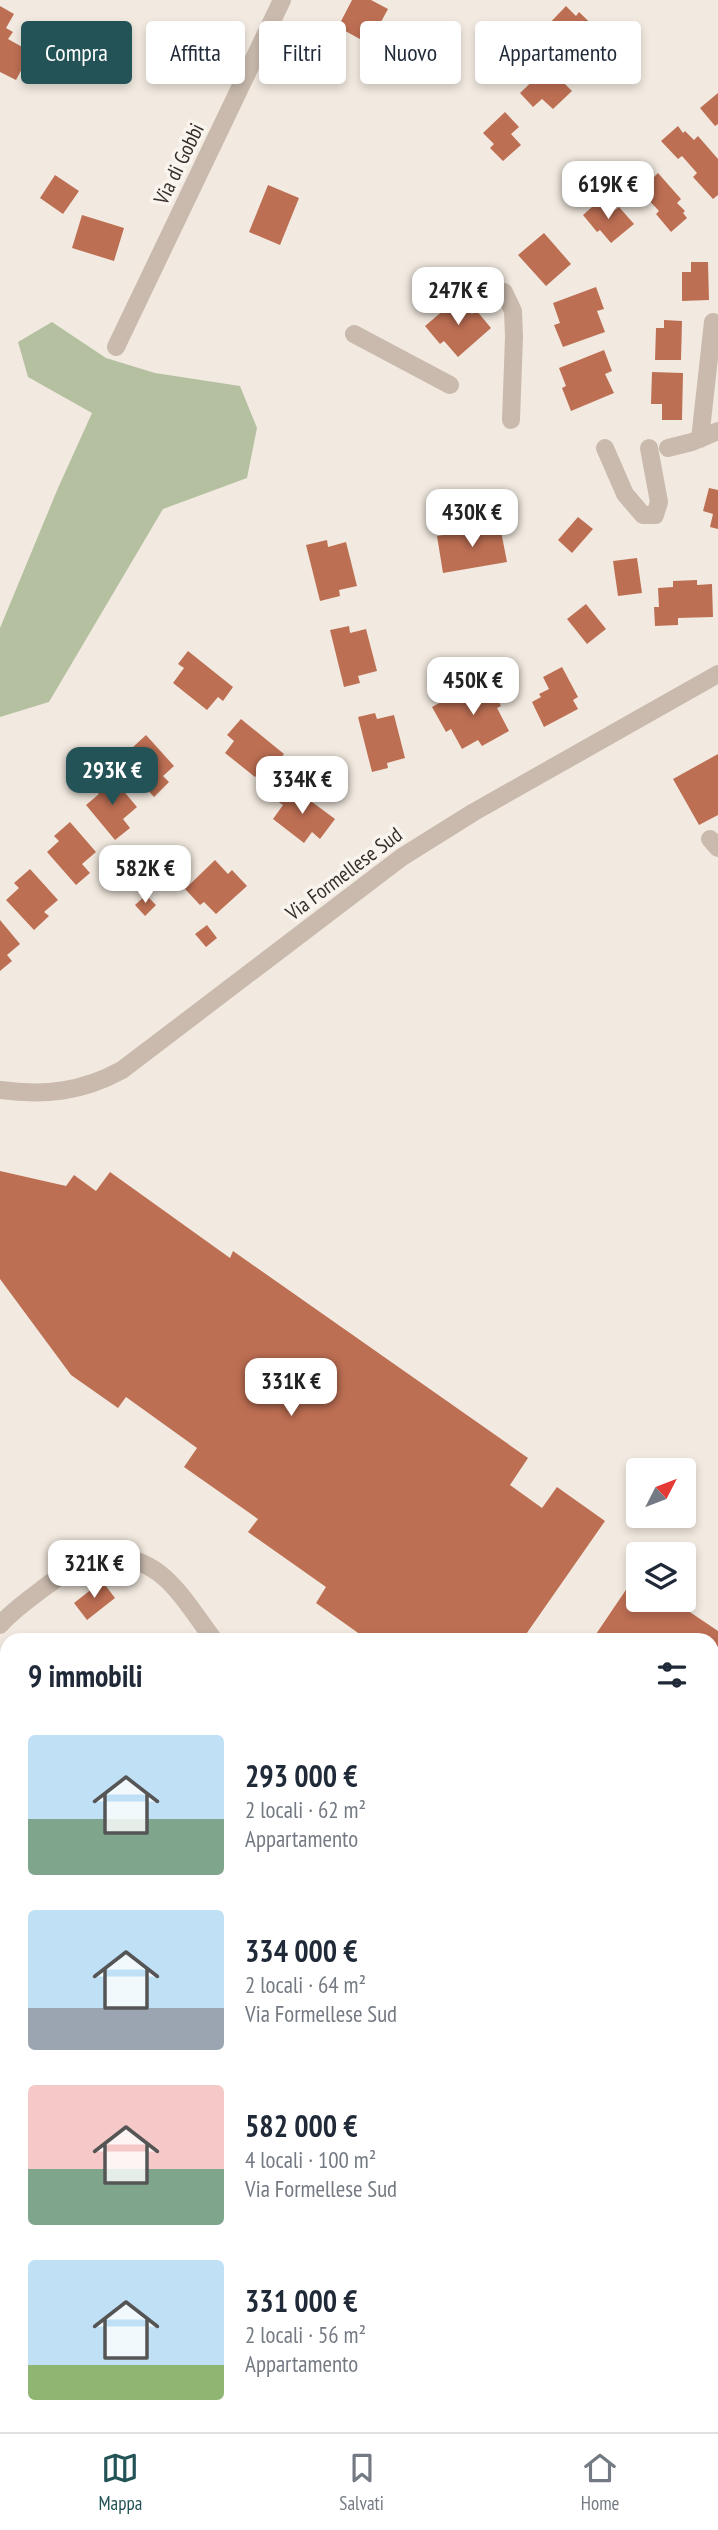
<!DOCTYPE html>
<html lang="it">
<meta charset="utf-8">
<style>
:root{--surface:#fff;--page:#f6f6f7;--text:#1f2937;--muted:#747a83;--line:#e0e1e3;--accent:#235257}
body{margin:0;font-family:"PT Sans Narrow",sans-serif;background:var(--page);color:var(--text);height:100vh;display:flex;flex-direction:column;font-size:26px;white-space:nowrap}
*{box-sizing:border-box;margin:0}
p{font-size:23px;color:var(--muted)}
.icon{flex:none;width:38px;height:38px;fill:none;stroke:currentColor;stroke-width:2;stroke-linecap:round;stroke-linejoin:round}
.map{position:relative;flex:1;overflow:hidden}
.panel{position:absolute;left:0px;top:1633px;width:719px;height:800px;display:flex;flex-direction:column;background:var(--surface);border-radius:21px 21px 0 0;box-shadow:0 4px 10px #0003}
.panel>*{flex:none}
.hud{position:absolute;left:21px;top:21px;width:677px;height:63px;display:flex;gap:14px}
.needle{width:46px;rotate:48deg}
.fabs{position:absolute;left:626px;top:1458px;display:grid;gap:14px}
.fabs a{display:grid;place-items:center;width:70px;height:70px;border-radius:7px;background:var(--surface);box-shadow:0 4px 10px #0003;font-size:35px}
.price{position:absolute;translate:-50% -60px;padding:0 16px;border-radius:14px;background:#fff;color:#222;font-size:23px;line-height:46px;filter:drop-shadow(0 2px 4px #0008)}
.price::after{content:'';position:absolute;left:50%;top:42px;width:21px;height:16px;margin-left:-10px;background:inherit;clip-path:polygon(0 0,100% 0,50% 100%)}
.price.current{background:var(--accent);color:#fff}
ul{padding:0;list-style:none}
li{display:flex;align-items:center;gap:21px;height:175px;padding:0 28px}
li span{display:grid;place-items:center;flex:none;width:196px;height:140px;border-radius:7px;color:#555}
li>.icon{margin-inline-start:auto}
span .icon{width:84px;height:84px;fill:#fffc;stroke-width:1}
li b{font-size:30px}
h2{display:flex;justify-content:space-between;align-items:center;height:84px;padding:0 28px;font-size:30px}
.tag{padding:0 24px;border-radius:7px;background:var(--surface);box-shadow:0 4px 10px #0003;font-size:24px;line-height:63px}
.tag.current{background:var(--accent);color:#fff}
.tabs{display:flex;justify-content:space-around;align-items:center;height:98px;border-top:2px solid var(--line);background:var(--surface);font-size:19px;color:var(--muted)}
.tabs a{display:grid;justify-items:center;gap:4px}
.tabs .current{color:var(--accent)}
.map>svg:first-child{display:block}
</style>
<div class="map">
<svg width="718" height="2432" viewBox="0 0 718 2432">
<rect width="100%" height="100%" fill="#f2eae0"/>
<path fill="#b5c0a1" d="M 52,322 L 106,358 L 155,373 L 240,386 L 257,428 L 247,478 L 163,509 L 49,702 L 0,717 L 0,628 L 58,488 L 92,413 L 28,377 L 18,342 Z"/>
<path fill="#bd6f53" d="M 352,0 L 371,0 L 388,9 L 369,44 L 338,27 Z
M 0,6 L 14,14 L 6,28 L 13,32 L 8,39 L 31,52 L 16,80 L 0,72 Z
M 566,6 L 576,16 L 579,12 L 605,37 L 602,41 L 610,49 L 588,72 L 575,60 L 586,48 L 566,30 L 557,40 L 545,28 Z
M 541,73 L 551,84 L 558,77 L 572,91 L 553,109 L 542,99 L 533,107 L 520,93 Z
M 718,93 L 718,124 L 715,126 L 700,108 Z
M 505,112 L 519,127 L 511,134 L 521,145 L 503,161 L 490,148 L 494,144 L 483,133 Z
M 678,126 L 683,133 L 685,131 L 694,140 L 698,136 L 718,159 L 718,195 L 713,199 L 693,177 L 697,173 L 682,156 L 678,159 L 661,141 Z
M 638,163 L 642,168 L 644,166 L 654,177 L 658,173 L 681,199 L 677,203 L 685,211 L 683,213 L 687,218 L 671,232 L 656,214 L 659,211 L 643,194 L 640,197 L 622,177 Z
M 55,175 L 79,191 L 63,214 L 40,198 Z
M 268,185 L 299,198 L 280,245 L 249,232 Z
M 600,200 L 605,207 L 609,203 L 615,210 L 619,207 L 634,224 L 611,243 L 600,230 L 597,232 L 583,215 Z
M 82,215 L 124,228 L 114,261 L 72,248 Z
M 544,233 L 571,264 L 546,286 L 518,255 Z
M 691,262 L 708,262 L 709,300 L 682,301 L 682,272 L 691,272 Z
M 596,287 L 604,309 L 597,311 L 605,332 L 563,347 L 554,325 L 560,323 L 553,303 Z
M 458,298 L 472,314 L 476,310 L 491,328 L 458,357 L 444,341 L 440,344 L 425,326 Z
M 664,320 L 682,321 L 681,360 L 655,360 L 656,328 L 664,328 Z
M 604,350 L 612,371 L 605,374 L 614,393 L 571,411 L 562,388 L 566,386 L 559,368 Z
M 652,372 L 683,373 L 682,420 L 662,420 L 662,404 L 651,404 Z
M 709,488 L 718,490 L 718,529 L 710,527 L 713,514 L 703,511 Z
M 578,517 L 593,529 L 572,553 L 558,540 Z
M 500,526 L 507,562 L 443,573 L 437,536 Z
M 327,540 L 328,547 L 346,542 L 357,586 L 339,590 L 340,596 L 320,601 L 306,545 Z
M 637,558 L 642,593 L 618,596 L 613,561 Z
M 697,580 L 697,585 L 712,584 L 713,617 L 678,618 L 678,625 L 655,626 L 654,607 L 659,607 L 658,588 L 673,587 L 673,581 Z
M 586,604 L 606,629 L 587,644 L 567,619 Z
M 349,626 L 350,633 L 366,629 L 377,671 L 358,676 L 360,683 L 344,687 L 330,630 Z
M 188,651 L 233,687 L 223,701 L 218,697 L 207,710 L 173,683 L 184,668 L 178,664 Z
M 562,667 L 578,697 L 573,700 L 578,709 L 544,727 L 532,702 L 541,697 L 539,694 L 549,689 L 543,677 Z
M 489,683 L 501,706 L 497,708 L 509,731 L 482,746 L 478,740 L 462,749 L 451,729 L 446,732 L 432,707 L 452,696 L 455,701 L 463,696 L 465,699 L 470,697 L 469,694 Z
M 375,713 L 377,719 L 394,715 L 405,758 L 387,763 L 388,768 L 372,772 L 358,717 Z
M 241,719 L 284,754 L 268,774 L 262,769 L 255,777 L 225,753 L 234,741 L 227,735 Z
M 146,735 L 174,766 L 163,776 L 169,782 L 154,797 L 125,766 L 138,754 L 132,748 Z
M 718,754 L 718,815 L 699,825 L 673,779 Z
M 110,775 L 137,807 L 123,819 L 130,828 L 115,840 L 86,805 L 99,794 L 94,789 Z
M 289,785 L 335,819 L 320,839 L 312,832 L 304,843 L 273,819 L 283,805 L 277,801 Z
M 70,822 L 96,852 L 82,864 L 90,873 L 76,885 L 47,852 L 59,841 L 54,836 Z
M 215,860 L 228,874 L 232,870 L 247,886 L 216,914 L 204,902 L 200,905 L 185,889 Z
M 30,869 L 58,900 L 44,912 L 49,916 L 34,930 L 6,900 L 19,888 L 14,883 Z
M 146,895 L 156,905 L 145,916 L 135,905 Z
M 0,920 L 20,944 L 7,955 L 12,961 L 0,971 Z
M 207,925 L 217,938 L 206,947 L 195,934 Z
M 0,1171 L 66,1186 L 74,1175 L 96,1191 L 110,1172 L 230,1258 L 233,1251 L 528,1458 L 510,1485 L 542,1508 L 557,1487 L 605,1521 L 522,1640 L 368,1640 L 316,1603 L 326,1587 L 248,1532 L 258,1519 L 184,1467 L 197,1448 L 126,1397 L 118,1408 L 71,1375 L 0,1279 Z
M 636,1575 L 639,1577 L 639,1600 L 672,1600 L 718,1631 L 718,1912 L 712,1921 L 712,1640 L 592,1640 Z
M 102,1581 L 115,1598 L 87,1620 L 74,1603 Z
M 7,1948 L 7,2128 L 0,2124 L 0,1960 Z
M 718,2024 L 718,2150 L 712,2142 L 712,2032 Z
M 7,2219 L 7,2318 L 0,2314 L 0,2230 Z
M 0,2405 L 7,2410 L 7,2426 L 33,2426 L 44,2432 L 0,2432 Z
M 712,2408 L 718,2414 L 718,2432 L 619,2432 L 616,2426 L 712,2426 Z
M 447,2426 L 534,2426 L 539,2432 L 447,2432 L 450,2430 Z"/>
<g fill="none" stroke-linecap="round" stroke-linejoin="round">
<path stroke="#c9baad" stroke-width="18" d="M 504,292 L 513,311 L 514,337 L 511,420
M 354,334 L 450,385
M 116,347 L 282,0
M 700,439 L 713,322
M 605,448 L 625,494 L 643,515 L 655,515 L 659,502 L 649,448
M 668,448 L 692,442 L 718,431
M 710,839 L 718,848
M 0,1625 C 12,1611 27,1601 41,1590 C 77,1562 117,1542 159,1573 C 181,1590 197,1618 214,1640
M 712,2309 L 718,2317
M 240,2432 L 244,2426"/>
<path stroke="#c9baad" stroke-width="18" d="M 0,1090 C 44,1096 82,1092 122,1070 L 402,857 L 474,812 L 718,674"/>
</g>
<g text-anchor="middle" stroke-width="7" stroke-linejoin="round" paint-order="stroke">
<g font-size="21" fill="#382f2b" stroke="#f9f4ed">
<text transform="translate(179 164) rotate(-64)" y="7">Via di Gobbi</text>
<text transform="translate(344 874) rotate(-37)" y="7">Via Formellese Sud</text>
</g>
</g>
</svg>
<div class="fabs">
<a><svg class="needle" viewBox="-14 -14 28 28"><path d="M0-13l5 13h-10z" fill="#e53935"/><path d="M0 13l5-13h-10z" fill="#747a83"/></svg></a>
<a><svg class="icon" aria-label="layers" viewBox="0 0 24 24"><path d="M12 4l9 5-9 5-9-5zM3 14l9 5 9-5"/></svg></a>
</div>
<b class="price" style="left:608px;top:221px">619K €</b>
<b class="price" style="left:458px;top:327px">247K €</b>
<b class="price" style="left:472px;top:549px">430K €</b>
<b class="price" style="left:473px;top:717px">450K €</b>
<b class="price current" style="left:112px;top:807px">293K €</b>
<b class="price" style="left:302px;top:816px">334K €</b>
<b class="price" style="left:145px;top:905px">582K €</b>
<b class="price" style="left:291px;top:1418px">331K €</b>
<b class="price" style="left:94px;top:1600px">321K €</b>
<div class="hud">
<a class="tag current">Compra</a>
<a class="tag">Affitta</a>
<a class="tag">Filtri</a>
<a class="tag">Nuovo</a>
<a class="tag">Appartamento</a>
</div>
<section class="panel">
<h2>9 immobili<svg class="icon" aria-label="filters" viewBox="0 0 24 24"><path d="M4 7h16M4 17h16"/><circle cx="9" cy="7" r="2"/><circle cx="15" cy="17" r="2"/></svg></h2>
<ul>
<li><span style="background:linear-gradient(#bfe0f5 60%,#7fa58c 0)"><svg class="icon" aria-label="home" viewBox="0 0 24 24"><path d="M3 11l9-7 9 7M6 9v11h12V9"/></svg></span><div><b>293 000 €</b><p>2 locali · 62 m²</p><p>Appartamento</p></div></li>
<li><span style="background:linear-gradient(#bfe0f5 70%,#9aa5b1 0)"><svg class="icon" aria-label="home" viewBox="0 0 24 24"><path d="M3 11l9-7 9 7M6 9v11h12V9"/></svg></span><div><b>334 000 €</b><p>2 locali · 64 m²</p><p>Via Formellese Sud</p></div></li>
<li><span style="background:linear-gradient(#f6c9c9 60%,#7fa58c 0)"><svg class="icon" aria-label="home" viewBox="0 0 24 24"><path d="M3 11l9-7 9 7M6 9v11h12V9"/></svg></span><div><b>582 000 €</b><p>4 locali · 100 m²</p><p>Via Formellese Sud</p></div></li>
<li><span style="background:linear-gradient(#bfe0f5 75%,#8fb573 0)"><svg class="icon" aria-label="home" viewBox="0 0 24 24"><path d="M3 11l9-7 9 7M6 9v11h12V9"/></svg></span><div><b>331 000 €</b><p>2 locali · 56 m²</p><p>Appartamento</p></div></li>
</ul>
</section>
</div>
<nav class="tabs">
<a class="current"><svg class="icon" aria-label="map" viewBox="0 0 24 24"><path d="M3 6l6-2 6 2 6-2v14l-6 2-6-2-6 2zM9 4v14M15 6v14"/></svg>Mappa</a>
<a><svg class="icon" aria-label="saved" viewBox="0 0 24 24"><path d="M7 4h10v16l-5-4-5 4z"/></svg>Salvati</a>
<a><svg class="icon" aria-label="home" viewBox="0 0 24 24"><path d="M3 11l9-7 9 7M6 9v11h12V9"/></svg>Home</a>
</nav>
